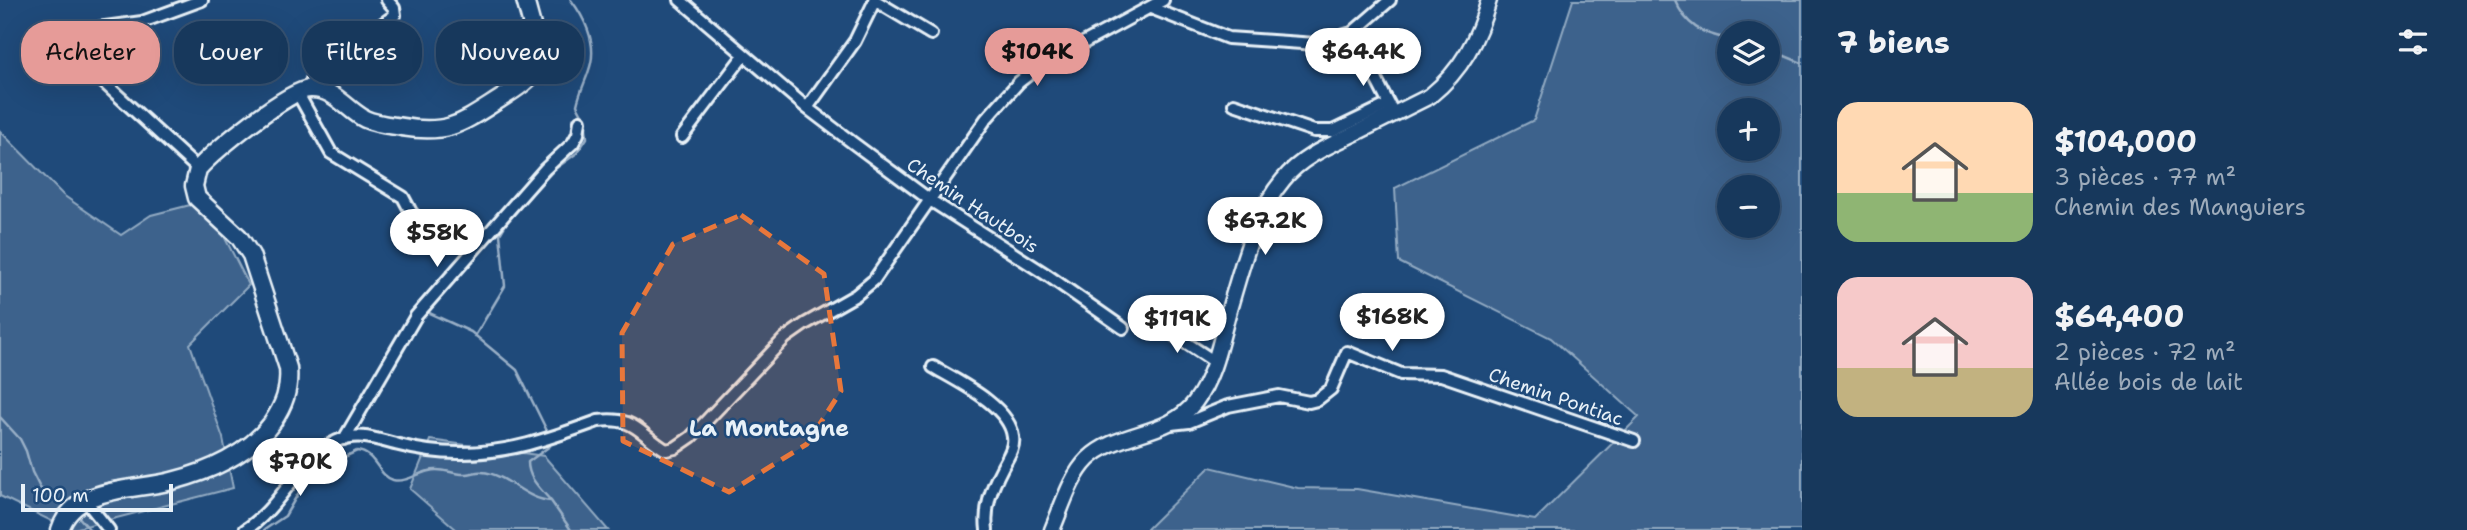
<!DOCTYPE html>
<html lang="fr">
<meta charset="utf-8">
<style>
:root{--surface:#17385c;--page:#244365;--text:#f1f3f6;--muted:#9eacbb;--line:#365272;--accent:#e69b98}
body{margin:0;font-family:"Shantell Sans",sans-serif;background:var(--page);color:var(--text);height:100vh;display:flex;flex-direction:column;font-size:26px;white-space:nowrap}
*{box-sizing:border-box;margin:0}
p{font-size:23px;color:var(--muted)}
.icon{flex:none;width:38px;height:38px;fill:none;stroke:currentColor;stroke-width:2;stroke-linecap:round;stroke-linejoin:round}
.map{position:relative;flex:1;overflow:hidden}
.details{display:flex;flex-direction:column;background:var(--surface);width:665px}
.details>*{flex:none}
.hud{position:absolute;left:21px;top:21px;width:665px;height:63px;display:flex;gap:14px}
.tools{position:absolute;left:1717px;top:21px;display:grid;gap:14px}
.tools a{display:grid;place-items:center;width:63px;height:63px;border-radius:50%;background:var(--surface);box-shadow:0 7px 28px #0002,0 0 0 2px var(--line);font-size:35px}
.scale{position:absolute;left:21px;bottom:18px;width:152px;box-sizing:border-box;padding-left:7px;border:4px solid #e8f1f8;border-top:0;font-size:19px;line-height:24px;white-space:nowrap;color:#e8f1f8;-webkit-text-stroke:5px #1f4a7a;paint-order:stroke}
.price{position:absolute;translate:-50% -60px;padding:0 16px;border-radius:24px;background:#fff;color:#222;font-size:23px;line-height:46px;filter:drop-shadow(0 2px 4px #0008)}
.price::after{content:'';position:absolute;left:50%;top:42px;width:21px;height:16px;margin-left:-10px;background:inherit;clip-path:polygon(0 0,100% 0,50% 100%)}
.price.on{background:var(--accent);color:#111}
ul{padding:0;list-style:none}
li{display:flex;align-items:center;gap:21px;height:175px;padding:0 35px}
li span{display:grid;place-items:center;flex:none;width:196px;height:140px;border-radius:21px;color:#555}
li>.icon{margin-inline-start:auto}
span .icon{width:84px;height:84px;fill:#fffc;stroke-width:1}
li b{font-size:30px}
h2{display:flex;justify-content:space-between;align-items:center;height:84px;padding:0 35px;font-size:30px}
.tag{padding:0 24px;border-radius:28px;background:var(--surface);box-shadow:0 7px 28px #0002,0 0 0 2px var(--line);font-size:24px;line-height:63px}
.tag.on{background:var(--accent);color:#111}
main{display:flex;flex:1;min-height:0}
.map>svg:first-child{display:block}
</style>
<main>
<div class="map">
<svg width="1802" height="530" viewBox="0 0 1802 530">
<rect width="100%" height="100%" fill="#1f4a7a"/>
<filter id="ink" filterUnits="userSpaceOnUse"><feTurbulence type="fractalNoise" baseFrequency=".0143" numOctaves="2"/><feDisplacementMap in="SourceGraphic" scale="14" xChannelSelector="R" yChannelSelector="G"/><feConvolveMatrix kernelMatrix="1 2 1 2 8 2 1 2 1" color-interpolation-filters="sRGB"/></filter>
<g filter="url(#ink)">
<path fill="#3c628c" stroke="#92aac2" stroke-width="2" fill-rule="evenodd" d="M 1573,0 L 1802,0 L 1802,530 L 1146,530 L 1210,467 L 1298,488 L 1357,489 L 1535,520 L 1639,417 L 1551,338 L 1399,262 L 1395,188 L 1534,120 ZM 1729,33 L 1768,33 L 1768,72 L 1729,72 ZM 1729,110 L 1768,110 L 1768,149 L 1729,149 ZM 1729,187 L 1768,187 L 1768,226 L 1729,226 Z
M 0,131 L 63,195 L 121,235 L 151,215 L 206,201 L 249,285 L 190,344 L 223,438 L 233,488 L 70,530 L 0,496 Z
M 430,440 L 544,456 L 608,530 L 457,530 L 410,489 Z"/>
<g fill="none" stroke-linecap="round" stroke-linejoin="round">
<path stroke="#9ab0c7" stroke-width="2.5" d="M 1675,0 C 1686,26 1702,34 1729,39
M 1768,49 L 1802,63
M 427,312 L 471,332 L 517,370 L 548,433
M 475,336 L 505,286 L 500,234 L 510,217 L 555,169 L 577,153 L 587,138 L 585,120 L 577,105 C 580,90 588,77 591,63 C 596,41 584,17 571,0
M 0,417 L 20,439 L 26,451 L 32,472 L 40,488 L 67,506
M 550,446 L 528,462 C 528,479 541,489 551,501
M 77,515 L 90,530
M 264,530 L 285,516 L 305,482 L 317,470 L 357,451 C 376,453 377,475 393,480 C 405,483 418,473 429,471 C 443,467 453,475 466,474 C 472,474 477,471 482,472 C 508,474 525,500 551,501 L 571,530"/>
<defs>
<path id="minor" d="M 680,0 L 807,108 L 853,143 L 930,200 L 1047,275 L 1123,328
M 874,0 L 931,34
M 1151,8 L 1228,38 L 1316,44 L 1352,33 L 1390,0
M 1360,48 L 1391,108
M 309,89 C 319,54 324,58 354,71 L 365,67 L 373,31 L 395,15 L 394,8 L 387,0
M 297,92 L 331,153 L 403,197 L 411,212 L 436,241
M 1234,104 L 1314,131 L 1333,131 L 1389,104
M 807,108 L 855,41 L 875,0
M 682,137 L 744,55
M 198,169 L 100,79 L 75,50 L 73,38 L 83,30 L 142,22 L 202,0
M 1153,321 L 1215,362
M 933,367 C 957,381 1010,406 1013,437 C 1015,448 1007,458 1002,468 C 992,487 984,507 987,530
M 1171,424 L 1189,422 L 1228,406 L 1279,396 L 1309,402 L 1317,400 L 1331,389 L 1347,352 L 1401,374 L 1441,375 L 1634,441
M 344,439 L 416,316 L 545,169 L 573,143 L 578,134 L 580,121
M 85,500 L 109,530
M 245,530 C 282,507 297,459 337,441 C 359,431 378,440 399,445 C 418,450 438,453 458,453 C 508,454 551,438 598,421 C 635,416 638,433 666,450 L 675,448 L 691,437 L 785,338 L 805,324 L 856,295 L 874,280 L 986,119 L 1019,82 L 1037,68 L 1163,0"/>
<path id="tertiary" d="M 1052,530 C 1062,507 1070,477 1088,459 C 1118,430 1169,437 1195,402 C 1216,374 1221,336 1231,303 C 1243,263 1255,213 1283,180 C 1302,156 1331,145 1358,132 C 1382,120 1406,108 1430,96 C 1462,70 1478,39 1489,0"/>
<path id="secondary" d="M 60,530 C 74,485 135,491 172,481 C 208,472 249,454 272,423 C 284,405 290,390 288,368 L 251,255 L 239,237 L 197,198 L 194,186 L 198,169 C 214,151 288,90 310,89 C 334,88 346,109 365,119 C 376,124 389,125 402,127 C 449,135 462,123 500,99 C 514,90 528,82 537,68 L 537,44 L 525,0"/>
</defs>
<use href="#minor" stroke="#e8f1f8" stroke-width="16"/>
<use href="#tertiary" stroke="#e8f1f8" stroke-width="19"/>
<use href="#secondary" stroke="#e8f1f8" stroke-width="21"/>
<use href="#minor" stroke="#1f4a7a" stroke-width="10"/>
<use href="#tertiary" stroke="#1f4a7a" stroke-width="14"/>
<use href="#secondary" stroke="#1f4a7a" stroke-width="16"/>
</g>
</g>
<path fill="#e8773b" fill-opacity="0.2" stroke="#e8773b" stroke-width="5" stroke-dasharray="14 9" stroke-linejoin="round" d="M 741,215 L 824,274 L 841,391 L 807,444 L 729,492 L 623,441 L 622,333 L 673,244 Z"/>
<g text-anchor="middle" stroke-width="5" stroke-linejoin="round" paint-order="stroke">
<g font-size="19" fill="#e8f1f8" stroke="#1f4a7a">
<text transform="translate(973 205) rotate(34)" y="7">Chemin Hautbois</text>
<text transform="translate(1556 396) rotate(19)" y="7">Chemin Pontiac</text>
</g>
<g font-size="23" font-weight="bold" fill="#e8f1f8" stroke="#1f4a7a">
<text x="769" y="436">La Montagne</text>
</g>
</g>
</svg>
<div class="tools">
<a><svg class="icon" aria-label="layers" viewBox="0 0 24 24"><path d="M12 4l9 5-9 5-9-5zM3 14l9 5 9-5"/></svg></a>
<a>+</a>
<a>−</a>
</div>
<div class="scale">100 m</div>
<b class="price on" style="left:1037px;top:88px">$104K</b>
<b class="price" style="left:1363px;top:88px">$64.4K</b>
<b class="price" style="left:1265px;top:257px">$67.2K</b>
<b class="price" style="left:437px;top:269px">$58K</b>
<b class="price" style="left:1392px;top:353px">$168K</b>
<b class="price" style="left:1177px;top:355px">$119K</b>
<b class="price" style="left:300px;top:498px">$70K</b>
<div class="hud">
<a class="tag on">Acheter</a>
<a class="tag">Louer</a>
<a class="tag">Filtres</a>
<a class="tag">Nouveau</a>
</div>
</div>
<section class="details">
<h2>7 biens<svg class="icon" aria-label="filters" viewBox="0 0 24 24"><path d="M4 7h16M4 17h16"/><circle cx="9" cy="7" r="2"/><circle cx="15" cy="17" r="2"/></svg></h2>
<ul>
<li><span style="background:linear-gradient(#ffd9b3 65%,#8fb573 0)"><svg class="icon" aria-label="home" viewBox="0 0 24 24"><path d="M3 11l9-7 9 7M6 9v11h12V9"/></svg></span><div><b>$104,000</b><p>3 pièces · 77 m²</p><p>Chemin des Manguiers</p></div></li>
<li><span style="background:linear-gradient(#f6c9c9 65%,#c2b280 0)"><svg class="icon" aria-label="home" viewBox="0 0 24 24"><path d="M3 11l9-7 9 7M6 9v11h12V9"/></svg></span><div><b>$64,400</b><p>2 pièces · 72 m²</p><p>Allée bois de lait</p></div></li>
</ul>
</section>
</main>
